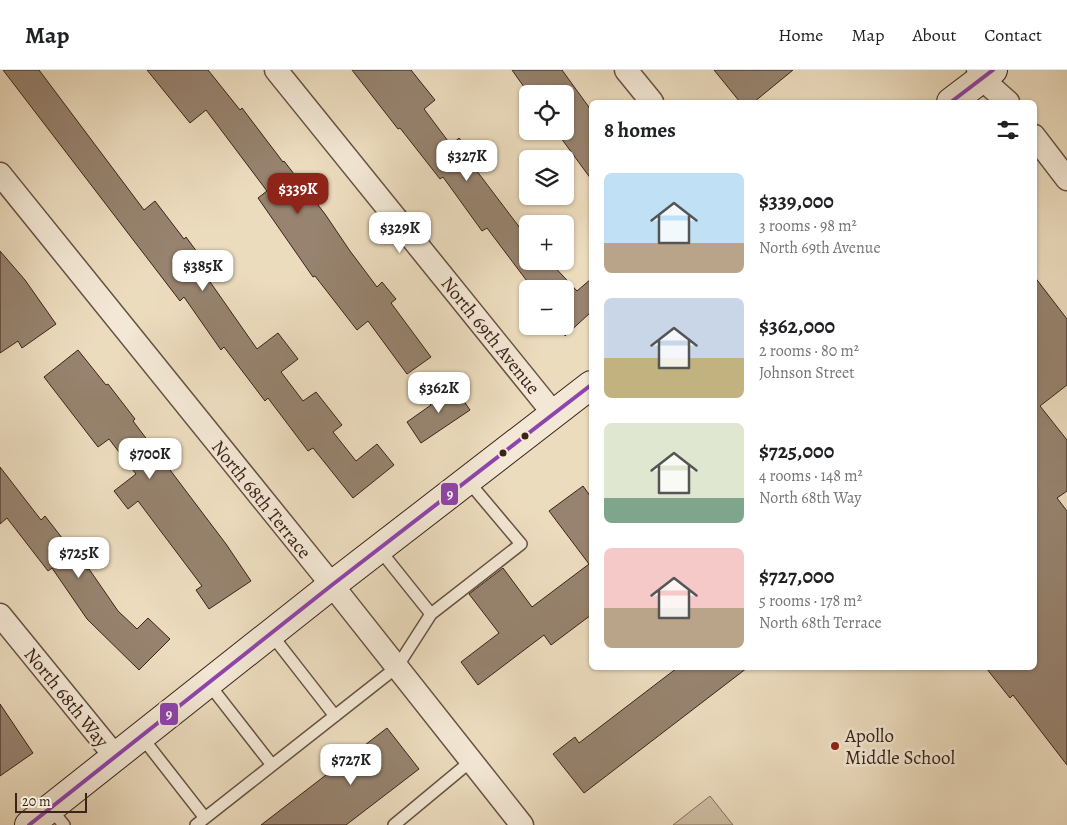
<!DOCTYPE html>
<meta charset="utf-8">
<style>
:root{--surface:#fff;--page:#f2f2f2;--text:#202124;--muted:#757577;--line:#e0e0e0;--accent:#8f2418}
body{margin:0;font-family:Alegreya,serif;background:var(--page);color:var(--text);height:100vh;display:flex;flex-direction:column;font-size:19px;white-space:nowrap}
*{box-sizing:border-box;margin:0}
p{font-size:16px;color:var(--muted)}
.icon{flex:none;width:28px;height:28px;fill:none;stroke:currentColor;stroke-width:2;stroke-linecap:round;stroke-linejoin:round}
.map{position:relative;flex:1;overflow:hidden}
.side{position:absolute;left:589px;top:30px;width:448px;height:570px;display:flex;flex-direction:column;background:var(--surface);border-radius:8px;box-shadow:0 1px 4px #0004}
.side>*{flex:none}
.buttons{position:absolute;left:519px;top:15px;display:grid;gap:10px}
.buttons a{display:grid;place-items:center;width:55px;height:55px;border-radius:8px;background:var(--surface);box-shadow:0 1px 4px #0004;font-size:25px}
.scale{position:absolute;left:15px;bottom:12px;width:72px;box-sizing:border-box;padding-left:5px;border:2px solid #3b2319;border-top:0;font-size:14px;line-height:18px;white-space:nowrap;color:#3b2319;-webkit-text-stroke:4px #f3e8d5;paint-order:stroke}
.price{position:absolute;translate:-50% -42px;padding:0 11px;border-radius:10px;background:#fff;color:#222;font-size:16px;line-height:32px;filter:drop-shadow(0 1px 2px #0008)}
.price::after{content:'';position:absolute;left:50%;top:30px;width:15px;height:11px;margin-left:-8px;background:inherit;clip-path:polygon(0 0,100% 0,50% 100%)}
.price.active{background:var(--accent);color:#fff}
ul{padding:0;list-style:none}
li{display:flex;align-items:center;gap:15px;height:125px;padding:0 15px}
li span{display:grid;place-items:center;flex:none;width:140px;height:100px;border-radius:8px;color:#555}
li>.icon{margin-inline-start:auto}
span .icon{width:60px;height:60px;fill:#fffc;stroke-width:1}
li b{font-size:21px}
h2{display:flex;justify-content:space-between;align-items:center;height:60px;padding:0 15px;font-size:21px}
header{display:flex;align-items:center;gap:30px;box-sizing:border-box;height:70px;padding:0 25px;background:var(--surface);border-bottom:1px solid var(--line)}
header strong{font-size:24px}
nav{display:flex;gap:28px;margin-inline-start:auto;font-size:18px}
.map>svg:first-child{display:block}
</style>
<header>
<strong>Map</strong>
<nav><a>Home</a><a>Map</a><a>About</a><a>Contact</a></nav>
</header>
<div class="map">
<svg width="1067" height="755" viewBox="0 0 1067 755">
<rect width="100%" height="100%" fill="#ecdcbe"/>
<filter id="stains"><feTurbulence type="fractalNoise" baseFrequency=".004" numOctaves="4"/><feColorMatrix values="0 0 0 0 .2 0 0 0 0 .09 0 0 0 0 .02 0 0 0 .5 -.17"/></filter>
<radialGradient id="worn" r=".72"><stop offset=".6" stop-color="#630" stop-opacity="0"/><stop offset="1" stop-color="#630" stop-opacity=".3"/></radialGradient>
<path fill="#cebda2" stroke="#84705e" d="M 710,726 L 733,755 L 673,755 Z"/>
<path fill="#97836f" stroke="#3b2319" d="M 3,0 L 39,0 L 144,140 L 155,131 L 184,169 L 186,167 L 214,205 L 208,209 L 257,279 L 278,263 L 298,289 L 281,302 L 303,331 L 316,322 L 342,355 L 333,362 L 356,391 L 377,374 L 394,395 L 353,428 L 313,378 L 308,381 L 268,328 L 265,331 L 224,277 L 221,280 L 184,227 L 180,231 Z
M 147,0 L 208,0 L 240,40 L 242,38 L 283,92 L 284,91 L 325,144 L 350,181 L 377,217 L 382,212 L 396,229 L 391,233 L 431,287 L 407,304 L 368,251 L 357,260 L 315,206 L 313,207 L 258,128 L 267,121 L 206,40 L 190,53 Z
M 352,0 L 411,0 L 435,30 L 424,39 L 451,75 L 459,68 L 472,85 L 467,88 L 520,158 L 528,152 L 528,191 L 549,191 L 577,221 L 591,209 L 591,242 L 565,266 L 565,219 L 533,219 L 487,158 L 482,161 L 443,107 L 440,109 L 400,58 L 398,59 Z
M 512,0 L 562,0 L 591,40 L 591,109 L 561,68 L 565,65 L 565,24 L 529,24 Z
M 714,0 L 793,0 L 754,32 L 740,32 Z
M 0,181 L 25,210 L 56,254 L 22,278 L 18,271 L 0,283 Z
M 1034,206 L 1067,249 L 1067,315 L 1040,336 L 1067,370 L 1067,421 L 1057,428 L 1067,441 L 1067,695 L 1013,625 L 1010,628 L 986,598 L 1034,598 Z
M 78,280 L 106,315 L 108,314 L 135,349 L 133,351 L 226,474 L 251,511 L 209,539 L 196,520 L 202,516 L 138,431 L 128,439 L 114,421 L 136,404 L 109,369 L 98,377 L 44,307 Z
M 452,314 L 470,340 L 421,373 L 407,352 L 431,335 L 429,333 Z
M 0,397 L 41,450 L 45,446 L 87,500 L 89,499 L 118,541 L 137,559 L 148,548 L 170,569 L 139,600 L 87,549 L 52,498 L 48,501 L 7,448 L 0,454 Z
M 583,416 L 591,427 L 591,545 L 551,575 L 544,565 L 478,615 L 461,592 L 499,563 L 469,524 L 503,498 L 532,537 L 589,494 L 549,441 Z
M 677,598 L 747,598 L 584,723 L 553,684 L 575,667 L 579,673 Z
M 0,634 L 33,683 L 0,706 Z
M 387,658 L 419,699 L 346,755 L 261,755 Z"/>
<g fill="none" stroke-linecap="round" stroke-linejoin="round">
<defs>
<path id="lane" d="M 379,479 L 431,544
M 271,564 L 335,646
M 208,613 L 272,695
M 141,666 L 205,748
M 50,738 L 64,755
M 196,755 L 397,597 L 431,544 L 521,474 L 468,411
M 394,755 L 471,691"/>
<path id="street" d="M 276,0 L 554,344
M 626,0 L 652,32
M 978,0 L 990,16 L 1008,32
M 1034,66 L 1067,109
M 0,104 L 332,515 L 522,755
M 0,545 L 115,686"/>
<path id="secondary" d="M 951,32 L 993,0
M 29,755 L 332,515 L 591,315"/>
</defs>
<use href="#lane" stroke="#675142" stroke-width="14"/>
<use href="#street" stroke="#675142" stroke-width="25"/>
<use href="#secondary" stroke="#3b2319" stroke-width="30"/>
<use href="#lane" stroke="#f3e8d5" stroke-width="11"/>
<use href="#street" stroke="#f3e8d5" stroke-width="22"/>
<use href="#secondary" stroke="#f3e8d5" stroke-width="28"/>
<defs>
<path id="bus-1" d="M 951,32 L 993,0
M 29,755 L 332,515 L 591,315"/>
</defs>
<use href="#bus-1" stroke="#f3e8d5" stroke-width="8"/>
<use href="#bus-1" stroke="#8e44ad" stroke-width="4"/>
</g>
<g fill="#3b2319" stroke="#f3e8d5" stroke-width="2">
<circle cx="525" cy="366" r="4.5"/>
<circle cx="503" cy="383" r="4.5"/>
</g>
<circle fill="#8f2418" stroke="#f3e8d5" stroke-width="2" cx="835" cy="676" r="5"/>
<g text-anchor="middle" stroke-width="5" stroke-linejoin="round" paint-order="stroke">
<g font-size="19" fill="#3b2319" stroke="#f3e8d5">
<text transform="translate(491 265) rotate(51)" y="7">North 69th Avenue</text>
<text transform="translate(262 429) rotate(51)" y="7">North 68th Terrace</text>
<text transform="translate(67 627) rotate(51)" y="7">North 68th Way</text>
</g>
<g font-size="19" fill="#3b2319" stroke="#f3e8d5" text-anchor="start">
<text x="845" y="672">Apollo<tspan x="845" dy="22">Middle School</tspan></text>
</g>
</g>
<g stroke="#f3e8d5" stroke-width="2">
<rect x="440" y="412" width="19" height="24" rx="5" fill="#8e44ad"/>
<rect x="159" y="632" width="20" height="24" rx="5" fill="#8e44ad"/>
</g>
<g font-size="14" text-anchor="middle" font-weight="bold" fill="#fff">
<text x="450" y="429">9</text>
<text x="169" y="649">9</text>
</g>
<rect width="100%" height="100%" filter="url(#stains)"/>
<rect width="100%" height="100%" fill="url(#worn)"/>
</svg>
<div class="buttons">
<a><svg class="icon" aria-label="locate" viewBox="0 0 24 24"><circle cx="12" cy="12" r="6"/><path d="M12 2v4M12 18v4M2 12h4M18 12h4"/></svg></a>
<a><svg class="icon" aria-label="layers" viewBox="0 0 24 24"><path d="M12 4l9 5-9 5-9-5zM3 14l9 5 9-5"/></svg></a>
<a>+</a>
<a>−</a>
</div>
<div class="scale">20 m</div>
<b class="price" style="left:467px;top:112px">$327K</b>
<b class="price active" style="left:298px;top:145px">$339K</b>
<b class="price" style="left:400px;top:184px">$329K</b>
<b class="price" style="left:203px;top:222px">$385K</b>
<b class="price" style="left:439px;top:344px">$362K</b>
<b class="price" style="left:150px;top:410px">$700K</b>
<b class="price" style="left:79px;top:509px">$725K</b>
<b class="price" style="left:351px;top:716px">$727K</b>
<section class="side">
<h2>8 homes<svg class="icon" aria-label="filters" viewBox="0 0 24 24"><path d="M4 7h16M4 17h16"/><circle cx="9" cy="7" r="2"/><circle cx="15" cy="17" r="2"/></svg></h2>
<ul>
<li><span style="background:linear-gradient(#bfe0f5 70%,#b9a48a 0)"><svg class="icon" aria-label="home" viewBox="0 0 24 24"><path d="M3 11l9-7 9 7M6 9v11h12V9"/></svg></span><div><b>$339,000</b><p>3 rooms · 98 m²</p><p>North 69th Avenue</p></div></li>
<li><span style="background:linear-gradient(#c9d6e8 60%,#c2b280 0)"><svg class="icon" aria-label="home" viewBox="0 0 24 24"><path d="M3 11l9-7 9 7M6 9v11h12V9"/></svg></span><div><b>$362,000</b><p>2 rooms · 80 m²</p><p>Johnson Street</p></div></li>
<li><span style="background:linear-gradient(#dfe7d0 75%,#7fa58c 0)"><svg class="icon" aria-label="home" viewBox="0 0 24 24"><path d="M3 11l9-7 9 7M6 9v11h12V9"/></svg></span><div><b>$725,000</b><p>4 rooms · 148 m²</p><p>North 68th Way</p></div></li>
<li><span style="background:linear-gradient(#f6c9c9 60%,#b9a48a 0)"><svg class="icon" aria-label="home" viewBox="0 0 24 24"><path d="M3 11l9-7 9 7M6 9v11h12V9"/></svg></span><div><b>$727,000</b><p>5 rooms · 178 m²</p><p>North 68th Terrace</p></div></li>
</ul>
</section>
</div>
